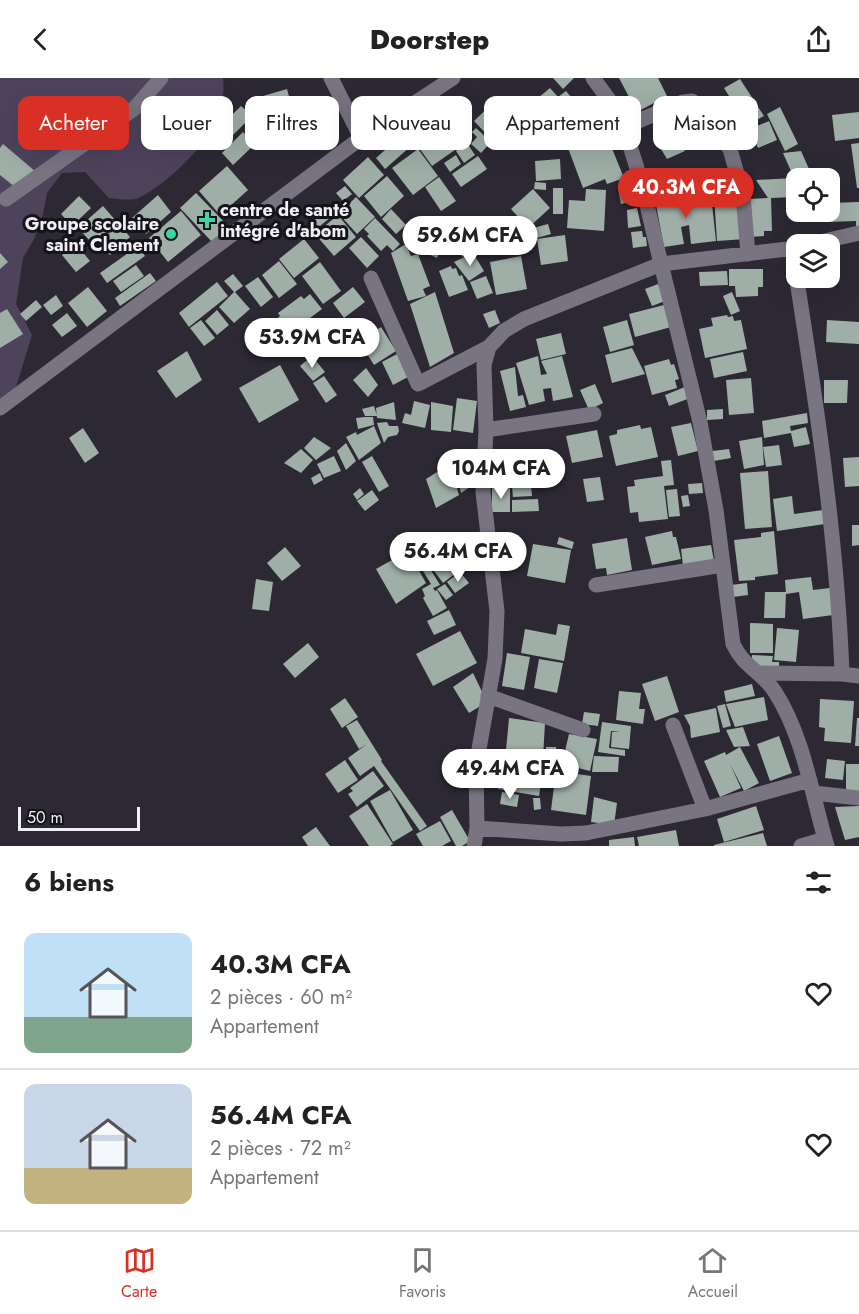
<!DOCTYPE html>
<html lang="fr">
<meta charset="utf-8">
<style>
:root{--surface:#fff;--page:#f2f2f2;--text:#222;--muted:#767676;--line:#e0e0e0;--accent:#d93025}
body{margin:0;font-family:Jost,sans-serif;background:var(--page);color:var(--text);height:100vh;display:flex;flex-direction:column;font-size:22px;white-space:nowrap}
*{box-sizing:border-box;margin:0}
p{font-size:20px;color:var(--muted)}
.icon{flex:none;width:33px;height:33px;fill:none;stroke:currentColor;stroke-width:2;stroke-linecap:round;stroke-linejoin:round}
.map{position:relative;height:768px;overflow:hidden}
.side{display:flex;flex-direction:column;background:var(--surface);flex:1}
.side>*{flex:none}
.guide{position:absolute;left:18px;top:18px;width:824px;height:54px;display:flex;gap:12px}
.fabs{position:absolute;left:786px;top:90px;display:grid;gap:12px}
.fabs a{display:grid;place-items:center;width:54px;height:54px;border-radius:12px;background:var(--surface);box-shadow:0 6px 24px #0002;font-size:30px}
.scale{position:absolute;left:18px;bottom:15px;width:122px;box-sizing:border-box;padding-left:6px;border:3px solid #f1eef6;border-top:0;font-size:16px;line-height:21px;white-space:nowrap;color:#f1eef6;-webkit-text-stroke:4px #141318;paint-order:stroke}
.price{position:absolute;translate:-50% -51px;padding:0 14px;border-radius:21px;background:#fff;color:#222;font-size:20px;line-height:39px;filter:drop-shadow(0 2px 3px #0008)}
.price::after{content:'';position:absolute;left:50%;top:36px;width:18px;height:14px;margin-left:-9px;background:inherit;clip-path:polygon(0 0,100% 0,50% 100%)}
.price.selected{background:var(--accent);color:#fff}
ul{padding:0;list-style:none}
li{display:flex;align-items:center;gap:18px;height:150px;padding:0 24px}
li+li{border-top:2px solid var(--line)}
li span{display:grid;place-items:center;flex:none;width:168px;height:120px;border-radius:12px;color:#555}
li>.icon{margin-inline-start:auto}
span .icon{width:72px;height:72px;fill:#fffc;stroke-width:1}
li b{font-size:26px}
h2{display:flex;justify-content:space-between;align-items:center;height:72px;padding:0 24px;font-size:26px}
.tag{padding:0 21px;border-radius:12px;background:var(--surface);box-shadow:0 6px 24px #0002;font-size:21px;line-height:54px}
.tag.selected{background:var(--accent);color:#fff}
header{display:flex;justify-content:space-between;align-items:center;height:78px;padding:0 24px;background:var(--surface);font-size:27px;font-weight:800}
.tab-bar{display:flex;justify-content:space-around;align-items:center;height:84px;border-top:2px solid var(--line);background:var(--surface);font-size:16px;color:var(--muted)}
.tab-bar a{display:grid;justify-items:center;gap:3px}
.tab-bar .selected{color:var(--accent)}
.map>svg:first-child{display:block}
</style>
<header><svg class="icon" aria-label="back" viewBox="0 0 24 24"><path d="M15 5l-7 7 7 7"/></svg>Doorstep<svg class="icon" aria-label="share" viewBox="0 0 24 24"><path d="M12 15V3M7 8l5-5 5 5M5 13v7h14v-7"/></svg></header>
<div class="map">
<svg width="859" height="768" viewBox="0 0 859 768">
<rect width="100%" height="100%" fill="#2d2934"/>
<path fill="#4d445c" d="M 0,0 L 223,0 C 225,15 221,32 215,46 C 204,70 162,110 138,120 C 130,123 118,121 109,120 L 85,94 L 62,95 L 47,115 L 43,136 L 34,161 L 23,180 L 16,226 L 32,257 L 12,322 L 0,330 Z"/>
<path fill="#9fafa7" d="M 553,0 L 574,0 L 563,11 Z
M 619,0 L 658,0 L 667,18 L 637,34 Z
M 740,1 L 764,38 L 749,46 L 738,28 L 736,29 L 724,10 Z
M 550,10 L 558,19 L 566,13 L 582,32 L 557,54 L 541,34 L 546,30 L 538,20 Z
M 287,11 L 297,48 L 273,55 L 263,18 Z
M 493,25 L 512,45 L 493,63 L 474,43 Z
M 594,26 L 605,38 L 588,53 L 577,41 Z
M 241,28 L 252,38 L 233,57 L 223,46 Z
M 780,29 L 798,66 L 785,73 L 767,36 Z
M 438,33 L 462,67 L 432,88 L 415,64 L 425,56 L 419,47 Z
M 691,33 L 699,34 L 716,59 L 703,67 L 688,40 L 691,38 Z
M 859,34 L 859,60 L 835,63 L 832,37 Z
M 669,43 L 674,50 L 686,43 L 698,63 L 684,71 L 685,73 L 667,81 L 655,61 L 664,56 L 660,49 Z
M 769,43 L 777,62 L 758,70 L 750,51 Z
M 476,50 L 491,64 L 481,75 L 471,66 L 477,59 L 472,54 Z
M 243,54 L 255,66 L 233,87 L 222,75 Z
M 402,57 L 411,68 L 385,91 L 376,80 Z
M 590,62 L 593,69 L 609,63 L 624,100 L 607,106 L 605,101 L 583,110 L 568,70 Z
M 467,65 L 475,77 L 464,85 L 456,73 Z
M 859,65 L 859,110 L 857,110 L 851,66 Z
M 3,66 L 36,94 L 20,113 L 0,97 L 0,70 Z
M 418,71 L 438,98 L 413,117 L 392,90 Z
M 801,73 L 813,100 L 796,100 L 796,119 L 771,120 L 772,153 L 764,153 L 764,158 L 751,159 L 749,121 L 768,120 L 756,102 L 794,100 L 783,75 Z
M 456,77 L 461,86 L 450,94 L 444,85 Z
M 478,78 L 487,91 L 461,109 L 452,96 Z
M 368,79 L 384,97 L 359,120 L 343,102 Z
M 560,81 L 561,101 L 536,103 L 535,83 Z
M 227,88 L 248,112 L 220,137 L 199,113 Z
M 696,92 L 698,108 L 686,110 L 684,93 Z
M 387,98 L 404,118 L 381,139 L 364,118 Z
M 439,99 L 456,123 L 441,133 L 425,109 Z
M 631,101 L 633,109 L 622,110 L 620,102 Z
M 535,104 L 546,105 L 546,112 L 534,111 Z
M 345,108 L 352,116 L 343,123 L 336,115 Z
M 553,110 L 563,110 L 563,136 L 553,136 Z
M 533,111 L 550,130 L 528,150 L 511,131 Z
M 586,111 L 606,112 L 604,153 L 567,150 L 569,122 L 585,123 Z
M 635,113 L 637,122 L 621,126 L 619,116 Z
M 667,114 L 668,121 L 711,117 L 716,163 L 691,166 L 689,147 L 681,149 L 684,166 L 664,169 L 654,116 Z
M 196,115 L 229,149 L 213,165 L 180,130 Z
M 741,116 L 745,161 L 717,163 L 714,118 Z
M 158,117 L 171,134 L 146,156 L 132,140 Z
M 79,118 L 91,130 L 72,148 L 61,136 Z
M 356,119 L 375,139 L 357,156 L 339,136 Z
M 859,124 L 859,150 L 856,150 L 856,143 L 827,144 L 826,134 L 830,134 L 830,125 Z
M 103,128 L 130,159 L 110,177 L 95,161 L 91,164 L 78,150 Z
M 637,130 L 641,148 L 628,150 L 627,132 Z
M 391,131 L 406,147 L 396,156 L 382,141 Z
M 181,133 L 201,157 L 168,184 L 149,160 Z
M 326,133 L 331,139 L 315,152 L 310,145 Z
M 338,137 L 356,159 L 334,178 L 315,156 Z
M 375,140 L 400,166 L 393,173 L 387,167 L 381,173 L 367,158 L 369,156 L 364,151 Z
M 420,146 L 430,152 L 433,146 L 447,153 L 443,162 L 445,163 L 437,180 L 422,173 L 425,169 L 412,163 Z
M 548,146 L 551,156 L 533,161 L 530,151 Z
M 642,153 L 643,159 L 646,159 L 647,168 L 633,170 L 631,154 Z
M 452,154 L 470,171 L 463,179 L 445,162 Z
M 565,157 L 568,183 L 541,187 L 537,161 Z
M 361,159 L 379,178 L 367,190 L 349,170 Z
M 304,161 L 319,180 L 294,200 L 279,181 Z
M 76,166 L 90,183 L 76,194 L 62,177 Z
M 406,166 L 411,178 L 418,176 L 430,208 L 423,211 L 426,218 L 408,223 L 391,175 Z
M 138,168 L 145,178 L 107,205 L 100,195 Z
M 0,175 L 8,184 L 0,191 Z
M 473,175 L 484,193 L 469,203 L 454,184 Z
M 521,178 L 527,211 L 496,217 L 490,184 Z
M 279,183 L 297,206 L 279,220 L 262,197 Z
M 320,184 L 341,213 L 323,226 L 302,198 Z
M 136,187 L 144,198 L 121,214 L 113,203 Z
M 451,188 L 452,191 L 456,190 L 459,198 L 462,197 L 468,212 L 449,219 L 439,193 Z
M 729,191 L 763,191 L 763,209 L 758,209 L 758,218 L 736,219 L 735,208 L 729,208 Z
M 727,193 L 728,207 L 700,208 L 699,194 Z
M 150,195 L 156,203 L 120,228 L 115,220 Z
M 233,196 L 243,208 L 235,214 L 250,231 L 234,245 L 219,229 L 234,214 L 224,203 Z
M 486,198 L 493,215 L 477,221 L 470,204 Z
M 258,199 L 273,219 L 261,229 L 245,208 Z
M 217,204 L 228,218 L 189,249 L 179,235 Z
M 658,206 L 665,223 L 652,228 L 645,211 Z
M 88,209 L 107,233 L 87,249 L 68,225 Z
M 353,209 L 365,224 L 344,240 L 333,225 Z
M 435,214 L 454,275 L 430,289 L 410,226 Z
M 732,214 L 740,233 L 731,237 L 723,218 Z
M 310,216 L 322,231 L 286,258 L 274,243 L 280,238 L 278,235 L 301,218 L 304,221 Z
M 56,217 L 63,228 L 51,237 L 43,227 Z
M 36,222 L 42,229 L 26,243 L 20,236 Z
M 664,227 L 671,249 L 635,259 L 629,236 Z
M 7,231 L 23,256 L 0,270 L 0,235 Z
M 217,232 L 229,247 L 217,257 L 205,243 Z
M 495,232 L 500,245 L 489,250 L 483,236 Z
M 67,235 L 77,248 L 62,259 L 52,247 Z
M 727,237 L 728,239 L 733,238 L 734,243 L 741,242 L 747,271 L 705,280 L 699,251 L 713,248 L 711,240 Z
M 201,242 L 215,260 L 204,268 L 190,250 Z
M 627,242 L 634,267 L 610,274 L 603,249 Z
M 827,242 L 859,244 L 859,266 L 826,264 Z
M 320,248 L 325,256 L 314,264 L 308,256 Z
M 381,249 L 396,273 L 374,287 L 359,263 Z
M 561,255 L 566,276 L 541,282 L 536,261 Z
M 632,270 L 645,296 L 612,305 L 605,277 Z
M 187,273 L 202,302 L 176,320 L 157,293 Z
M 743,274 L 747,293 L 714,300 L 710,281 Z
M 399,275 L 408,299 L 393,307 L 382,284 Z
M 312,278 L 325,294 L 313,303 L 300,288 Z
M 538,278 L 541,297 L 547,296 L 541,283 L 562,278 L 573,319 L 553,323 L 551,310 L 543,311 L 545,323 L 529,327 L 516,285 Z
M 669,281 L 671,287 L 674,286 L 679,301 L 675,302 L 677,310 L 652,317 L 644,288 Z
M 280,287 L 299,322 L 259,345 L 239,310 Z
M 515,289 L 518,318 L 523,317 L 526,329 L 510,333 L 500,293 Z
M 366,290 L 378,307 L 368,319 L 353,302 Z
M 324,298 L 337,317 L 326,325 L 313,305 Z
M 751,300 L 754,335 L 729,337 L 726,302 Z
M 824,302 L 848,302 L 847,325 L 824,325 Z
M 595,306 L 603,325 L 589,332 L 580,312 Z
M 685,309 L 690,320 L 669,328 L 665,317 Z
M 457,320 L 477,323 L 473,355 L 453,352 Z
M 414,323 L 430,327 L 425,350 L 402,345 L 405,335 L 411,337 Z
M 394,324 L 396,342 L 377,340 L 376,330 Z
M 431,324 L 453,328 L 451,354 L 431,352 Z
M 374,328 L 377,338 L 365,338 L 362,331 Z
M 723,331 L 723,341 L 707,342 L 707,332 Z
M 807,335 L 808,345 L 790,348 L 791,353 L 806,349 L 810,366 L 794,369 L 791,355 L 764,360 L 762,343 Z
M 365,339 L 373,339 L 374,347 L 358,351 L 356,340 Z
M 387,344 L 389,348 L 398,348 L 399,353 L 397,357 L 388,359 L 384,365 L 377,345 Z
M 691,345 L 698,373 L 678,378 L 671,349 Z
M 640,347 L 641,351 L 651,349 L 658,379 L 616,388 L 609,358 L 617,356 L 617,352 Z
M 374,348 L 381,365 L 359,382 L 346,359 L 356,354 L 357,357 Z
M 83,350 L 99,375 L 85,385 L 69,360 Z
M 597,352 L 603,379 L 572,385 L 566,358 Z
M 314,359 L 331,370 L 316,382 L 304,370 Z
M 762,359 L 764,387 L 744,391 L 739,363 Z
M 346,365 L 356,383 L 346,392 L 337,373 Z
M 779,367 L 782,387 L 766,389 L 763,369 Z
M 301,371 L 313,382 L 301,395 L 284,385 Z
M 475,371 L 479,403 L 461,415 L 453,384 Z
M 729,371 L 731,380 L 714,383 L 712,373 Z
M 334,378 L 341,393 L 324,400 L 317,386 Z
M 372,378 L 389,408 L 379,414 L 362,384 Z
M 859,379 L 859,408 L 845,409 L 843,380 Z
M 671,382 L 674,407 L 664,408 L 668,441 L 639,444 L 638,434 L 630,435 L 627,409 L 635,408 L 634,402 L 663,398 L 661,383 Z
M 450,386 L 459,417 L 436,430 L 426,401 Z
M 532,386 L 533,406 L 513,407 L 511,388 Z
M 510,388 L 512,408 L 494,409 L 492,389 Z
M 768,393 L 772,449 L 745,451 L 740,395 Z
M 320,395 L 323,402 L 314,407 L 311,400 Z
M 600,399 L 604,422 L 587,424 L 583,401 Z
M 702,405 L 703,415 L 689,416 L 688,406 Z
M 531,407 L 532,418 L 513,419 L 512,409 Z
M 360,410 L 364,416 L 357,422 L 353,416 Z
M 492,410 L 510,410 L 510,434 L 492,434 Z
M 677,411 L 680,438 L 669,439 L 666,412 Z
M 372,412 L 379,422 L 365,433 L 357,423 Z
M 688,417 L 690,428 L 683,429 L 681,418 Z
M 792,418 L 794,436 L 823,432 L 825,446 L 777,453 L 773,421 Z
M 538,421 L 539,433 L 512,434 L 512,422 Z
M 852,447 L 859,447 L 859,467 L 852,468 Z
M 672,453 L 673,459 L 676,459 L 681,481 L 652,487 L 645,459 Z
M 774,453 L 778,496 L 755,499 L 755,502 L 739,503 L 734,462 L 761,459 L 761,455 Z
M 559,459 L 574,464 L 572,471 L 557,466 Z
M 627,460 L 632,492 L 607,497 L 606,490 L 596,491 L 592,466 Z
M 533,466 L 571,472 L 565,505 L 527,498 Z
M 711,467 L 714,483 L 683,487 L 681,471 Z
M 285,469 L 301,488 L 282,503 L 267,485 Z
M 458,470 L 469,485 L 443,505 L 432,490 Z
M 481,472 L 486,479 L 474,486 L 470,478 Z
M 408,473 L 426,505 L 396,526 L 376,491 Z
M 429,489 L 440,507 L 433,510 L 435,513 L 437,512 L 447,530 L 433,538 L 423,520 L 425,518 L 422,511 L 431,506 L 423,493 Z
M 460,494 L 469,505 L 455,515 L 447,504 Z
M 811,499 L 813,512 L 830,510 L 833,537 L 803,541 L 799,514 L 786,516 L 785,502 Z
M 256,501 L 273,504 L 269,533 L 252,531 Z
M 747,505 L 748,517 L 733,519 L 731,507 Z
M 445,506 L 453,517 L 446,522 L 437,511 Z
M 765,514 L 786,514 L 785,540 L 764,540 Z
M 449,532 L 456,547 L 434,557 L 427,543 Z
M 750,545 L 773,546 L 773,575 L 750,575 Z
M 558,546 L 570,548 L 564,583 L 521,575 L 525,551 L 556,557 Z
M 777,550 L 799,552 L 796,584 L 774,582 Z
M 460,553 L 477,585 L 433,608 L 416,576 Z
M 308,565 L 319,579 L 295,600 L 283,586 Z
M 507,575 L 530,579 L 524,612 L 502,608 Z
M 752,577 L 773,578 L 772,584 L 779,584 L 779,591 L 752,590 Z
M 539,581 L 563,585 L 557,615 L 534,610 Z
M 473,595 L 487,624 L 469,635 L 453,609 Z
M 667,598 L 679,634 L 655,643 L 642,606 Z
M 752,606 L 755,618 L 726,624 L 724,613 Z
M 619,613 L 641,615 L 639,631 L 645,631 L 643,646 L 616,642 Z
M 764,619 L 768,642 L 735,649 L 726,626 Z
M 345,620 L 358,639 L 342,650 L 330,631 Z
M 820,621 L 854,623 L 851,665 L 824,663 L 825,650 L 819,649 Z
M 725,626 L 731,648 L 723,650 L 717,628 Z
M 716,630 L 720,654 L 691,660 L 690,648 L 684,637 Z
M 584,634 L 600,636 L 598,648 L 582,646 Z
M 509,640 L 545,645 L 543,680 L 506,672 Z
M 857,640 L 859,640 L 859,668 L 855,668 Z
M 357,642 L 382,682 L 381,683 L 427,748 L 420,753 L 374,688 L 360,698 L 348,680 L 367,666 L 359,671 L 346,648 Z
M 602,644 L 631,648 L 629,671 L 611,669 L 612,654 L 620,654 L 611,653 L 609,670 L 625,672 L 625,678 L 598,674 Z
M 743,649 L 750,668 L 734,669 L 726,652 Z
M 569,656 L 597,661 L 590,693 L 562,686 Z
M 779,658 L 792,695 L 770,703 L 757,666 Z
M 546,669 L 556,669 L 558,683 L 546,683 Z
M 740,669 L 759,705 L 744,713 L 730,686 L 741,710 L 720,719 L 704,683 L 725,674 L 726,677 Z
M 594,678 L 619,679 L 618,694 L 592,694 Z
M 503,679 L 544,686 L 539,718 L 498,711 Z
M 827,681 L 845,683 L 843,702 L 825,700 Z
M 345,682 L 358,702 L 338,715 L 325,696 Z
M 846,686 L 859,686 L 859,713 L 846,713 Z
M 373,693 L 384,708 L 357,729 L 348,716 L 353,713 L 350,710 Z
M 556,693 L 591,698 L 586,737 L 551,732 Z
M 390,712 L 413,752 L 393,764 L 370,723 Z
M 502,714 L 519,717 L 517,729 L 500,726 Z
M 594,719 L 617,725 L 614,747 L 591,744 Z
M 533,720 L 540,720 L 541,731 L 534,732 Z
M 367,726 L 393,766 L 390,768 L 369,768 L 349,738 Z
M 756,728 L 764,752 L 724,764 L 717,741 Z
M 859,728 L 859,759 L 845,762 L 835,729 Z
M 452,732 L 470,763 L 462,768 L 456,768 L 440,739 Z
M 440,743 L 451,763 L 442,768 L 423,768 L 416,756 Z
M 316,749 L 330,768 L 308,768 L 302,759 Z
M 676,752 L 679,768 L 639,768 L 637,759 Z
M 763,755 L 767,768 L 714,768 L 714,767 Z
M 634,759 L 635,768 L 609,768 L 609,762 Z"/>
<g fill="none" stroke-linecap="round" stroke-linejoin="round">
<path stroke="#797482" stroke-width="15" d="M 331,0 L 361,60
M 624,49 L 683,24 L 692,23 L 700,28 L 730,71 L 743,117 L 748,176
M 6,121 L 135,30 L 161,0
M 811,166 L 859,155
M 796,170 L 661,186 L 700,344 L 716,432 L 733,566 C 744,590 762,593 775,614 C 804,659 812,718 827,768
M 792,171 C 814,310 837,456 842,596
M 371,200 L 418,306 L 489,269
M 0,330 L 361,60 L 453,0
M 486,352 L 594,336
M 596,507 L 723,487
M 759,595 L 842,596 L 859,598
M 488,618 L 583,652
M 673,647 L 705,731
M 814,715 L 859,720
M 477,750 L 561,756 L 586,755 L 705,731 L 810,702
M 474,768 L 477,750 L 476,688 L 495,581 L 497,533 L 483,414 L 486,352 L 484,287 L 489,269 L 504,253 L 524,241 L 661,186 L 642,106 L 624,49 L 615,30 L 593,0
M 801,768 L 825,761"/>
</g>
<g fill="#40d4a2" stroke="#141318" stroke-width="2">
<path d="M204 133h6v6h6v6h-6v6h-6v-6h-6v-6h6z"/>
<circle cx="171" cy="156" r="6"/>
</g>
<g text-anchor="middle" stroke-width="6" stroke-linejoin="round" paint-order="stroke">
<g font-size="18" font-weight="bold" fill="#f1eef6" stroke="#141318" text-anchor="start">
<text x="220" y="138">centre de santé<tspan x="220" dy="21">intégré d'abom</tspan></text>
<text x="159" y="152" text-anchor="end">Groupe scolaire<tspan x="159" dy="21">saint Clement</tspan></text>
</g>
</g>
</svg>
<div class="fabs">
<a><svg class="icon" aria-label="locate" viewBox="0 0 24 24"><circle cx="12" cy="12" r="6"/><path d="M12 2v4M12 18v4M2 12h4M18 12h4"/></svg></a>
<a><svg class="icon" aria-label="layers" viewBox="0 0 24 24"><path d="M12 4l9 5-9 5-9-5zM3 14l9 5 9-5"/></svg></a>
</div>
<div class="scale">50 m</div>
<b class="price selected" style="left:686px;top:141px">40.3M CFA</b>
<b class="price" style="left:470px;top:189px">59.6M CFA</b>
<b class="price" style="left:312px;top:291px">53.9M CFA</b>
<b class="price" style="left:501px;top:422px">104M CFA</b>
<b class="price" style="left:458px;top:505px">56.4M CFA</b>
<b class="price" style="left:510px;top:722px">49.4M CFA</b>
<div class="guide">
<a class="tag selected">Acheter</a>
<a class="tag">Louer</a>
<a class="tag">Filtres</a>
<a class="tag">Nouveau</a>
<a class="tag">Appartement</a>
<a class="tag">Maison</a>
</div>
</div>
<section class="side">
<h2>6 biens<svg class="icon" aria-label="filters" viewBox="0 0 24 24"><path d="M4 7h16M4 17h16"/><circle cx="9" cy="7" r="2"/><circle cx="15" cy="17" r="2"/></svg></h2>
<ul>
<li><span style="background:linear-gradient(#bfe0f5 70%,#7fa58c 0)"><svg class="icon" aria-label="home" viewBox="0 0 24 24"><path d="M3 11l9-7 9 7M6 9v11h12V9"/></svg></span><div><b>40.3M CFA</b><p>2 pièces · 60 m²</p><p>Appartement</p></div><svg class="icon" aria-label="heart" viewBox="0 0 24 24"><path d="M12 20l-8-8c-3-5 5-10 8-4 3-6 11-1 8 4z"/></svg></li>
<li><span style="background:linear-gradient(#c9d6e8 70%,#c2b280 0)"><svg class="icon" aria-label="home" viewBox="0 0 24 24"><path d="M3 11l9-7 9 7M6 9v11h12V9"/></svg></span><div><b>56.4M CFA</b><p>2 pièces · 72 m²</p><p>Appartement</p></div><svg class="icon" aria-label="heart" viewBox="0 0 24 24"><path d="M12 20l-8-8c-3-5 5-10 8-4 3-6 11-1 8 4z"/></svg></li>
</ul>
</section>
<nav class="tab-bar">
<a class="selected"><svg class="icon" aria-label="map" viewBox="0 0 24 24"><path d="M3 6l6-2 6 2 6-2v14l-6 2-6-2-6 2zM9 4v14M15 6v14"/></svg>Carte</a>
<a><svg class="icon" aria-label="saved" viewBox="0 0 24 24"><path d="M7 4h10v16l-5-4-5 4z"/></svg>Favoris</a>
<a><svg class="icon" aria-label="home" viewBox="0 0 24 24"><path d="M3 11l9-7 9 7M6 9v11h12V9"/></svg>Accueil</a>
</nav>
